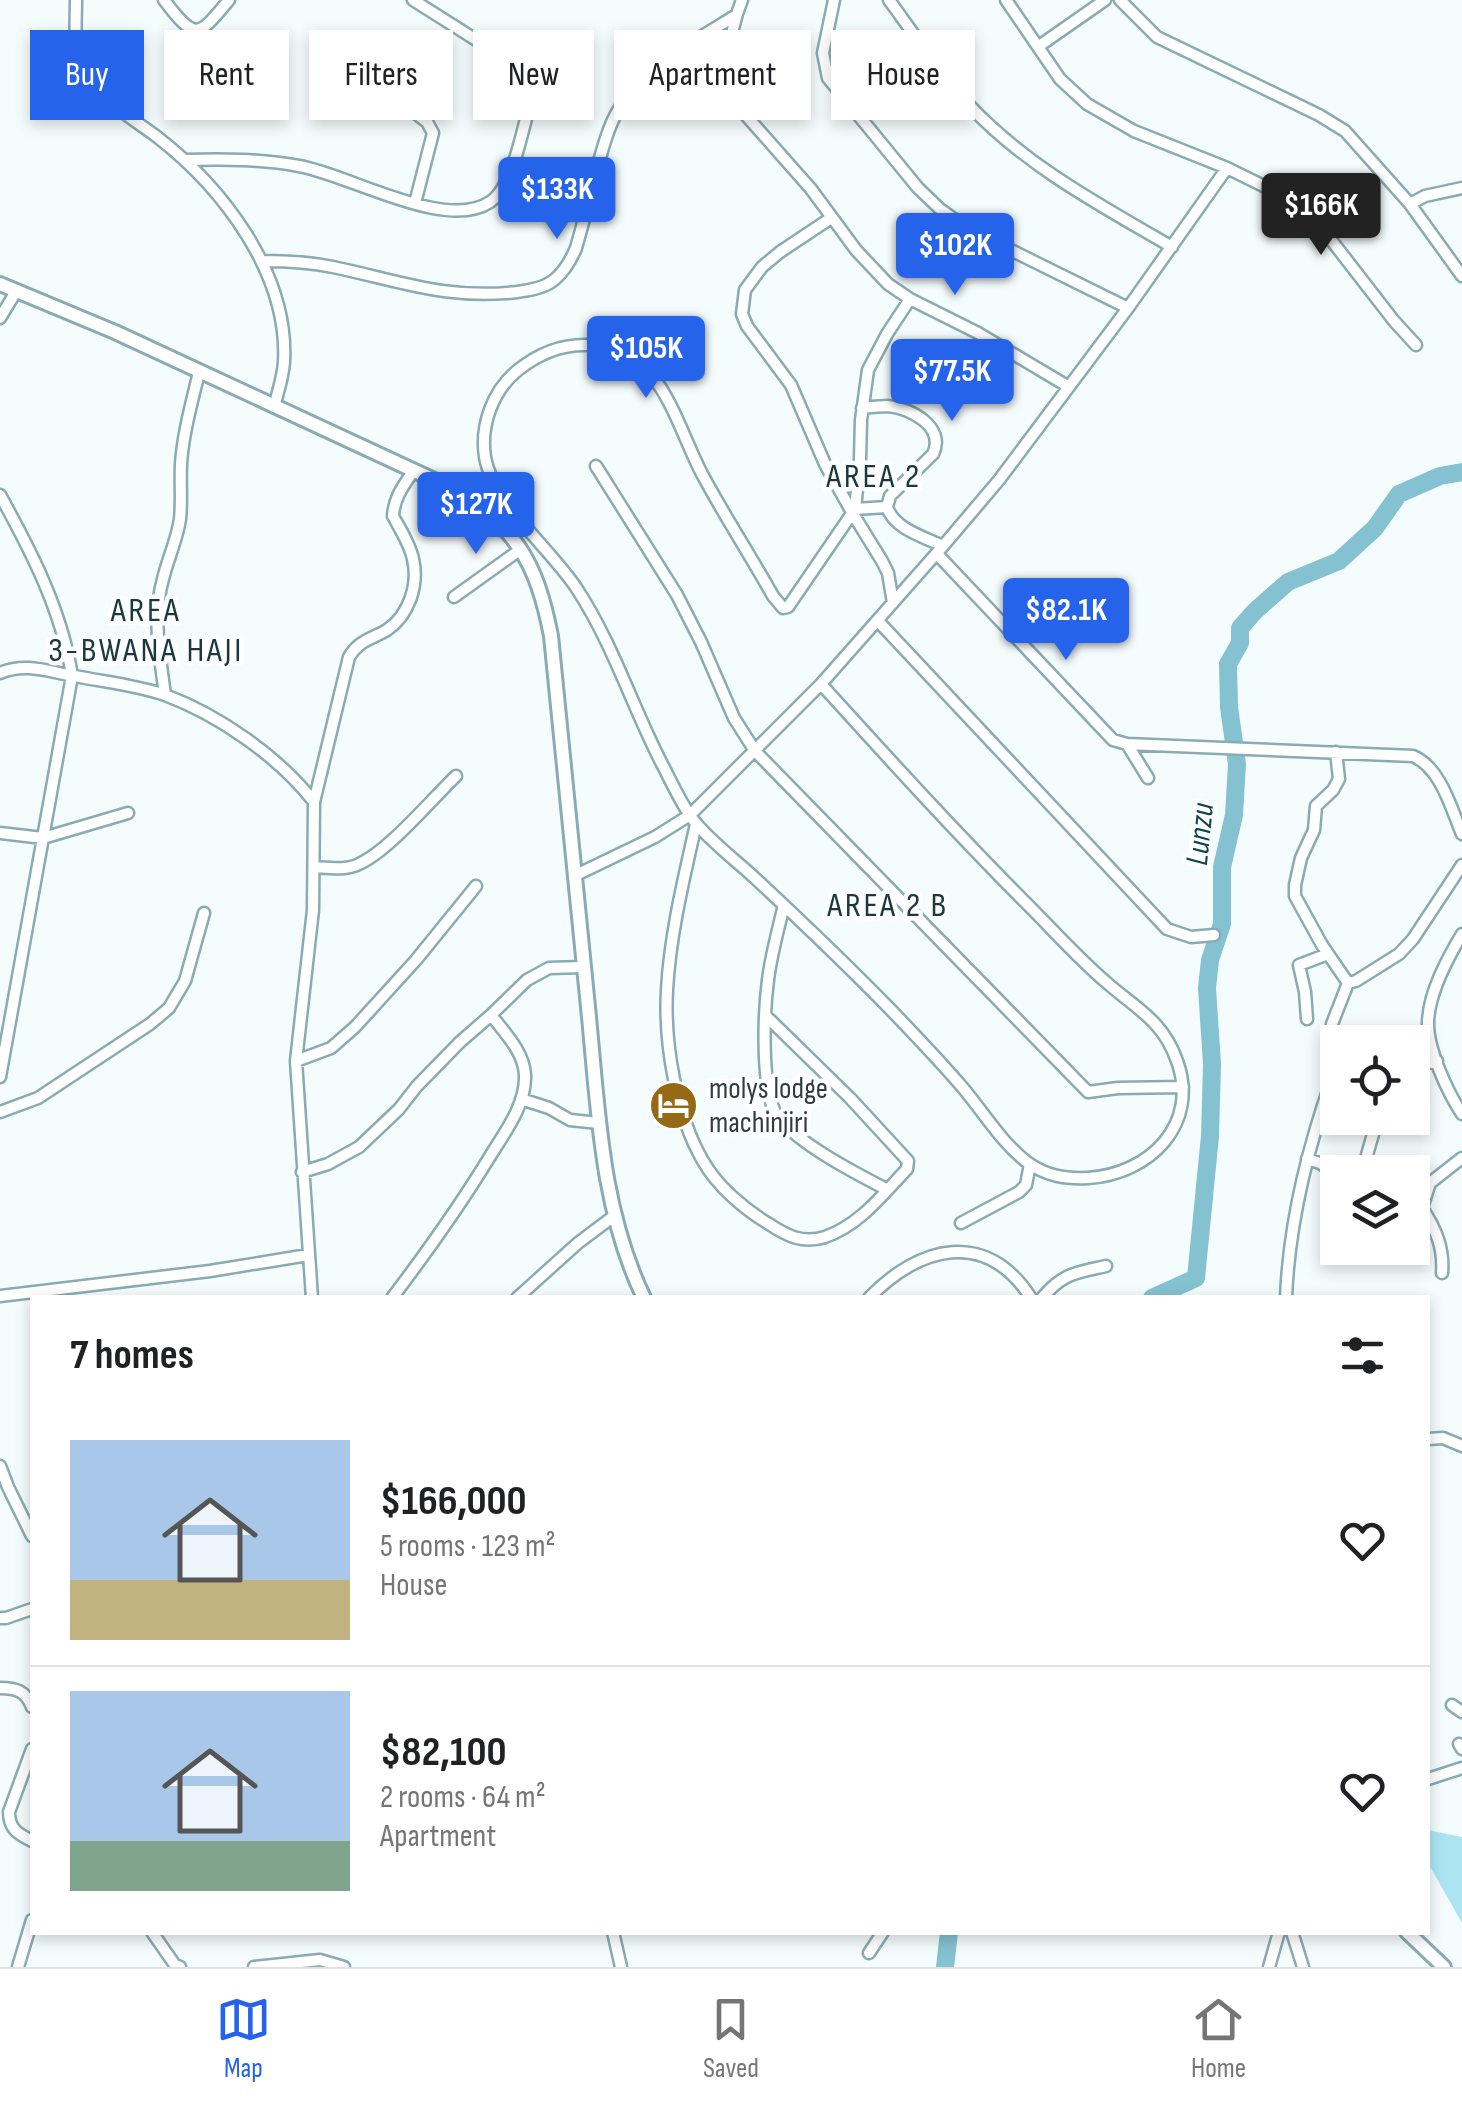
<!DOCTYPE html>
<meta charset="utf-8">
<style>
:root{--surface:#fff;--page:#f2f2f2;--text:#202124;--muted:#757577;--line:#e0e0e0;--accent:#2563eb}
body{margin:0;font-family:"Sofia Sans Condensed",sans-serif;background:var(--page);color:var(--text);height:100vh;display:flex;flex-direction:column;font-size:38px;white-space:nowrap}
*{box-sizing:border-box;margin:0}
p{font-size:32px;color:var(--muted)}
.icon{flex:none;width:55px;height:55px;fill:none;stroke:currentColor;stroke-width:2;stroke-linecap:round;stroke-linejoin:round}
.map{position:relative;flex:1;overflow:hidden}
.side{position:absolute;left:30px;top:1295px;width:1400px;height:640px;display:flex;flex-direction:column;background:var(--surface);border-radius:0px;box-shadow:0 5px 15px #0003}
.side>*{flex:none}
.hud{position:absolute;left:30px;top:30px;width:1402px;height:90px;display:flex;gap:20px}
.fabs{position:absolute;left:1320px;top:1025px;display:grid;gap:20px}
.fabs a{display:grid;place-items:center;width:110px;height:110px;border-radius:0px;background:var(--surface);box-shadow:0 5px 15px #0003;font-size:50px}
.price{position:absolute;translate:-50% -85px;padding:0 22px;border-radius:10px;background:var(--accent);color:#fff;font-size:32px;line-height:65px;filter:drop-shadow(0 2px 5px #0008)}
.price::after{content:'';position:absolute;left:50%;top:60px;width:30px;height:22px;margin-left:-15px;background:inherit;clip-path:polygon(0 0,100% 0,50% 100%)}
.price.on{background:#222;color:#fff}
ul{padding:0;list-style:none}
li{display:flex;align-items:center;gap:30px;height:250px;padding:0 40px}
li+li{border-top:2px solid var(--line)}
li span{display:grid;place-items:center;flex:none;width:280px;height:200px;border-radius:0px;color:#555}
li>.icon{margin-inline-start:auto}
span .icon{width:120px;height:120px;fill:#fffc;stroke-width:1}
li b{font-size:42px}
h2{display:flex;justify-content:space-between;align-items:center;height:120px;padding:0 40px;font-size:42px}
.pill{padding:0 35px;border-radius:0px;background:var(--surface);box-shadow:0 5px 15px #0003;font-size:35px;line-height:90px}
.pill.on{background:var(--accent);color:#fff}
.tab-bar{display:flex;justify-content:space-around;align-items:center;height:140px;border-top:2px solid var(--line);background:var(--surface);font-size:28px;color:var(--muted)}
.tab-bar a{display:grid;justify-items:center;gap:5px}
.tab-bar .on{color:var(--accent)}
.map>svg:first-child{display:block}
</style>
<div class="map">
<svg width="1462" height="1967" viewBox="0 0 1462 1967">
<rect width="100%" height="100%" fill="#f5fcfe"/>
<path fill="#abe5f3" d="M 1428,1830 L 1462,1837 L 1462,1923 L 1428,1863 Z"/>
<g fill="none" stroke-linecap="round" stroke-linejoin="round">
<path stroke="#85c2d1" stroke-width="18" d="M 1152,1298 L 1196,1278 L 1210,1136 L 1212,1064 L 1207,988 L 1210,960 L 1222,924 L 1222,867 L 1234,815 L 1237,764 L 1229,707 L 1228,664 L 1240,643 L 1240,628 L 1255,611 L 1288,582 L 1339,561 L 1375,528 L 1399,494 L 1440,476 L 1462,472
M 945,1967 L 949,1932"/>
<defs>
<path id="minor" d="M 76,0 C 76,21 73,49 82,69 C 94,95 133,119 156,136 C 222,187 289,273 284,362 C 283,377 278,392 274,407
M 164,0 C 196,42 198,37 229,0
M 742,0 C 728,34 723,80 743,112 L 811,189 L 856,250 L 888,284 L 910,299 L 978,333 L 1069,387
M 834,0 L 823,53 L 828,78 L 918,188 L 940,209 L 968,229 L 1128,308
M 889,0 C 915,35 939,73 969,105 C 1026,166 1100,205 1172,247
M 1006,0 L 1060,79 L 1087,104 L 1134,131 L 1227,168 L 1290,199 L 1311,214 L 1394,321 L 1416,345
M 1120,0 L 1157,37 L 1319,115 L 1345,131 L 1410,204 L 1462,276
M 1039,46 L 1105,0
M 319,53 L 374,75 L 405,105 L 427,122 L 433,133 L 415,203
M 185,160 C 224,159 261,159 299,166 C 348,174 445,232 490,202 C 513,187 522,130 530,104 C 534,83 527,74 511,62 L 413,0
M 1410,204 L 1425,196 L 1462,188
M 831,218 L 780,252 L 762,267 L 745,290 L 742,314 L 747,326 L 791,385 L 825,464 L 853,514 L 882,561 L 888,573 L 893,603
M 263,261 C 286,261 309,262 333,267 C 400,281 446,300 517,292 C 530,290 544,288 554,280 C 565,271 571,260 576,248 C 584,220 591,193 598,165 C 603,148 607,130 616,114 C 641,69 693,42 735,16
M 0,318 L 17,290
M 862,408 C 871,407 879,406 888,406 C 911,408 946,427 933,454 L 890,496 L 887,507 C 894,529 924,537 943,546
M 596,466 L 677,595 L 701,642 L 734,718 L 755,751 L 1088,1092 L 1118,1088 L 1183,1087
M 0,495 C 31,551 62,611 72,676 L 0,1077
M 855,509 L 887,507
M 937,554 L 1113,740 L 1127,744 L 1413,756 C 1441,768 1451,808 1462,834
M 454,597 L 521,549
M 878,621 L 1167,929 L 1191,937 L 1214,935
M 0,673 C 26,662 49,672 75,676 C 105,682 136,685 165,695 C 219,715 279,757 314,802
M 821,684 C 889,759 957,834 1029,906 C 1054,931 1079,959 1106,982 C 1135,1008 1163,1020 1177,1061 C 1200,1124 1150,1174 1088,1178 C 1065,1179 1046,1176 1027,1162 C 1001,1142 984,1113 963,1088 C 940,1061 915,1035 890,1009 C 847,965 802,922 757,880 C 737,861 712,843 694,821 C 681,804 672,783 662,764 C 632,706 613,644 577,589 C 550,548 493,503 485,457 C 480,425 493,390 518,370 C 538,354 562,344 588,345 C 662,347 674,421 702,474 C 724,515 750,555 773,596 L 783,608 L 788,607 L 855,509 L 860,459 L 861,420 L 868,370 L 887,334 L 910,299
M 165,695 C 160,656 152,618 163,579 C 168,558 177,540 180,519 C 182,501 180,482 181,464 C 183,433 192,402 199,372
M 1127,744 L 1148,778
M 1336,752 L 1339,779 L 1333,790 L 1316,806 L 1314,830 L 1301,858 L 1295,885 L 1295,896 L 1322,945 L 1348,983
M 696,824 C 684,878 670,934 667,990 C 664,1043 676,1115 703,1161 C 717,1186 744,1209 769,1224 C 787,1236 803,1244 825,1237 C 860,1225 883,1194 907,1169 L 908,1161 L 850,1098 L 766,1016
M 0,833 L 43,838 L 128,813
M 314,867 C 330,868 347,871 361,863 C 390,849 431,800 456,776
M 574,876 L 655,837 L 690,815 L 821,684 L 943,546 L 999,480 L 1128,308 L 1227,168
M 784,905 C 778,930 771,955 768,980 C 764,1010 760,1093 778,1117 C 799,1144 855,1173 886,1189
M 1462,934 C 1447,959 1428,994 1428,1024 C 1428,1050 1448,1093 1462,1114
M 1307,1019 L 1305,992 L 1299,965 L 1328,954
M 1338,1053 L 1329,1046 L 1332,1024 L 1348,983 L 1356,981 L 1399,954 L 1413,939 L 1462,865
M 296,1061 L 331,1048 L 355,1027 L 416,960 L 476,886
M 1412,1066 L 1437,1061
M 521,1099 L 549,1108 L 570,1120 L 599,1123
M 0,1112 L 38,1098 L 150,1024 L 169,1008 L 185,981 L 204,913
M 1307,1159 L 1320,1163 L 1338,1175
M 302,1172 L 328,1164 L 359,1147 L 399,1109 L 417,1086 L 460,1042 L 491,1015 L 527,980 L 549,968 L 583,967
M 1362,1172 L 1376,1124 L 1383,1118
M 961,1223 L 1019,1192 L 1026,1185 L 1030,1164
M 1442,1273 C 1444,1248 1436,1229 1422,1208 L 1430,1183 L 1462,1158
M 0,1296 L 210,1271 L 308,1255
M 312,1298 L 296,1061 L 313,910 L 314,802 L 349,657 C 359,640 372,639 387,630 C 409,615 419,585 413,559 C 410,544 400,529 393,516 C 394,497 404,485 414,470
M 392,1298 C 427,1252 459,1207 489,1158 C 504,1133 526,1106 525,1075 C 524,1052 505,1033 491,1015
M 517,1298 L 578,1243 L 614,1216
M 869,1298 C 919,1246 986,1228 1031,1298
M 1042,1298 C 1063,1273 1075,1273 1106,1266
M 1286,1298 C 1289,1222 1307,1150 1332,1079 L 1338,1078
M 1428,1439 L 1443,1438 L 1462,1446
M 0,1466 L 8,1487 L 32,1536
M 0,1618 L 6,1618 L 32,1609
M 0,1688 C 16,1688 26,1691 32,1707
M 1452,1705 L 1462,1712
M 1459,1744 L 1462,1749
M 32,1749 L 9,1812 C 9,1829 18,1834 32,1841
M 1428,1779 L 1462,1768
M 152,1932 L 175,1965 L 180,1967
M 613,1932 L 621,1967
M 1292,1932 L 1303,1967
M 869,1953 L 883,1932
M 18,1967 L 32,1920
M 254,1967 L 320,1960 L 344,1967
M 1269,1967 L 1279,1932"/>
<path id="major" d="M 0,284 L 115,332 L 447,486 C 515,526 536,559 551,636 C 563,760 575,884 588,1007 C 598,1105 600,1207 644,1298
M 1407,1932 L 1444,1967"/>
</defs>
<use href="#minor" stroke="#89abb3" stroke-width="15"/>
<use href="#major" stroke="#89abb3" stroke-width="18"/>
<use href="#minor" stroke="#fff" stroke-width="10"/>
<use href="#major" stroke="#fff" stroke-width="12"/>
</g>
<defs>
<symbol id="hotel-disc" viewBox="-11 -11 22 22"><circle r="9.5" fill="#956916" stroke="#fff"/><path d="M-6-4.5h1.5V1H6V5H4.5V3h-9V5H-6ZM-4 0a1.8 1.8 0 1 1 3.6 0ZM.5 0V-2.5h3Q6-2.5 6 0Z" fill="#fff"/></symbol>
</defs>
<g fill-rule="evenodd">
<use href="#hotel-disc" x="646" y="1078" width="55" height="55"/>
</g>
<g text-anchor="middle" stroke-width="9" stroke-linejoin="round" paint-order="stroke">
<g font-size="30" fill="#2f3d40" stroke="#fff" text-anchor="start">
<text x="709" y="1098">molys lodge<tspan x="709" dy="34">machinjiri</tspan></text>
</g>
<g font-size="32" font-style="italic" fill="#0d4550" stroke="#fff">
<text transform="translate(1199 834) rotate(-84)" y="11">Lunzu</text>
</g>
<g font-size="35" letter-spacing="2.5" fill="#19383f" stroke="#fff">
<text x="874" y="487">AREA 2</text>
<text x="146" y="621">AREA<tspan x="146" dy="40">3-BWANA HAJI</tspan></text>
<text x="888" y="916">AREA 2 B</text>
</g>
</g>
</svg>
<div class="fabs">
<a><svg class="icon" aria-label="locate" viewBox="0 0 24 24"><circle cx="12" cy="12" r="6"/><path d="M12 2v4M12 18v4M2 12h4M18 12h4"/></svg></a>
<a><svg class="icon" aria-label="layers" viewBox="0 0 24 24"><path d="M12 4l9 5-9 5-9-5zM3 14l9 5 9-5"/></svg></a>
</div>
<b class="price" style="left:557px;top:242px">$133K</b>
<b class="price on" style="left:1321px;top:258px">$166K</b>
<b class="price" style="left:955px;top:298px">$102K</b>
<b class="price" style="left:646px;top:401px">$105K</b>
<b class="price" style="left:952px;top:424px">$77.5K</b>
<b class="price" style="left:476px;top:557px">$127K</b>
<b class="price" style="left:1066px;top:663px">$82.1K</b>
<div class="hud">
<a class="pill on">Buy</a>
<a class="pill">Rent</a>
<a class="pill">Filters</a>
<a class="pill">New</a>
<a class="pill">Apartment</a>
<a class="pill">House</a>
</div>
<section class="side">
<h2>7 homes<svg class="icon" aria-label="filters" viewBox="0 0 24 24"><path d="M4 7h16M4 17h16"/><circle cx="9" cy="7" r="2"/><circle cx="15" cy="17" r="2"/></svg></h2>
<ul>
<li><span style="background:linear-gradient(#a9c7e8 70%,#c2b280 0)"><svg class="icon" aria-label="home" viewBox="0 0 24 24"><path d="M3 11l9-7 9 7M6 9v11h12V9"/></svg></span><div><b>$166,000</b><p>5 rooms · 123 m²</p><p>House</p></div><svg class="icon" aria-label="heart" viewBox="0 0 24 24"><path d="M12 20l-8-8c-3-5 5-10 8-4 3-6 11-1 8 4z"/></svg></li>
<li><span style="background:linear-gradient(#a9c7e8 75%,#7fa58c 0)"><svg class="icon" aria-label="home" viewBox="0 0 24 24"><path d="M3 11l9-7 9 7M6 9v11h12V9"/></svg></span><div><b>$82,100</b><p>2 rooms · 64 m²</p><p>Apartment</p></div><svg class="icon" aria-label="heart" viewBox="0 0 24 24"><path d="M12 20l-8-8c-3-5 5-10 8-4 3-6 11-1 8 4z"/></svg></li>
</ul>
</section>
</div>
<nav class="tab-bar">
<a class="on"><svg class="icon" aria-label="map" viewBox="0 0 24 24"><path d="M3 6l6-2 6 2 6-2v14l-6 2-6-2-6 2zM9 4v14M15 6v14"/></svg>Map</a>
<a><svg class="icon" aria-label="saved" viewBox="0 0 24 24"><path d="M7 4h10v16l-5-4-5 4z"/></svg>Saved</a>
<a><svg class="icon" aria-label="home" viewBox="0 0 24 24"><path d="M3 11l9-7 9 7M6 9v11h12V9"/></svg>Home</a>
</nav>
